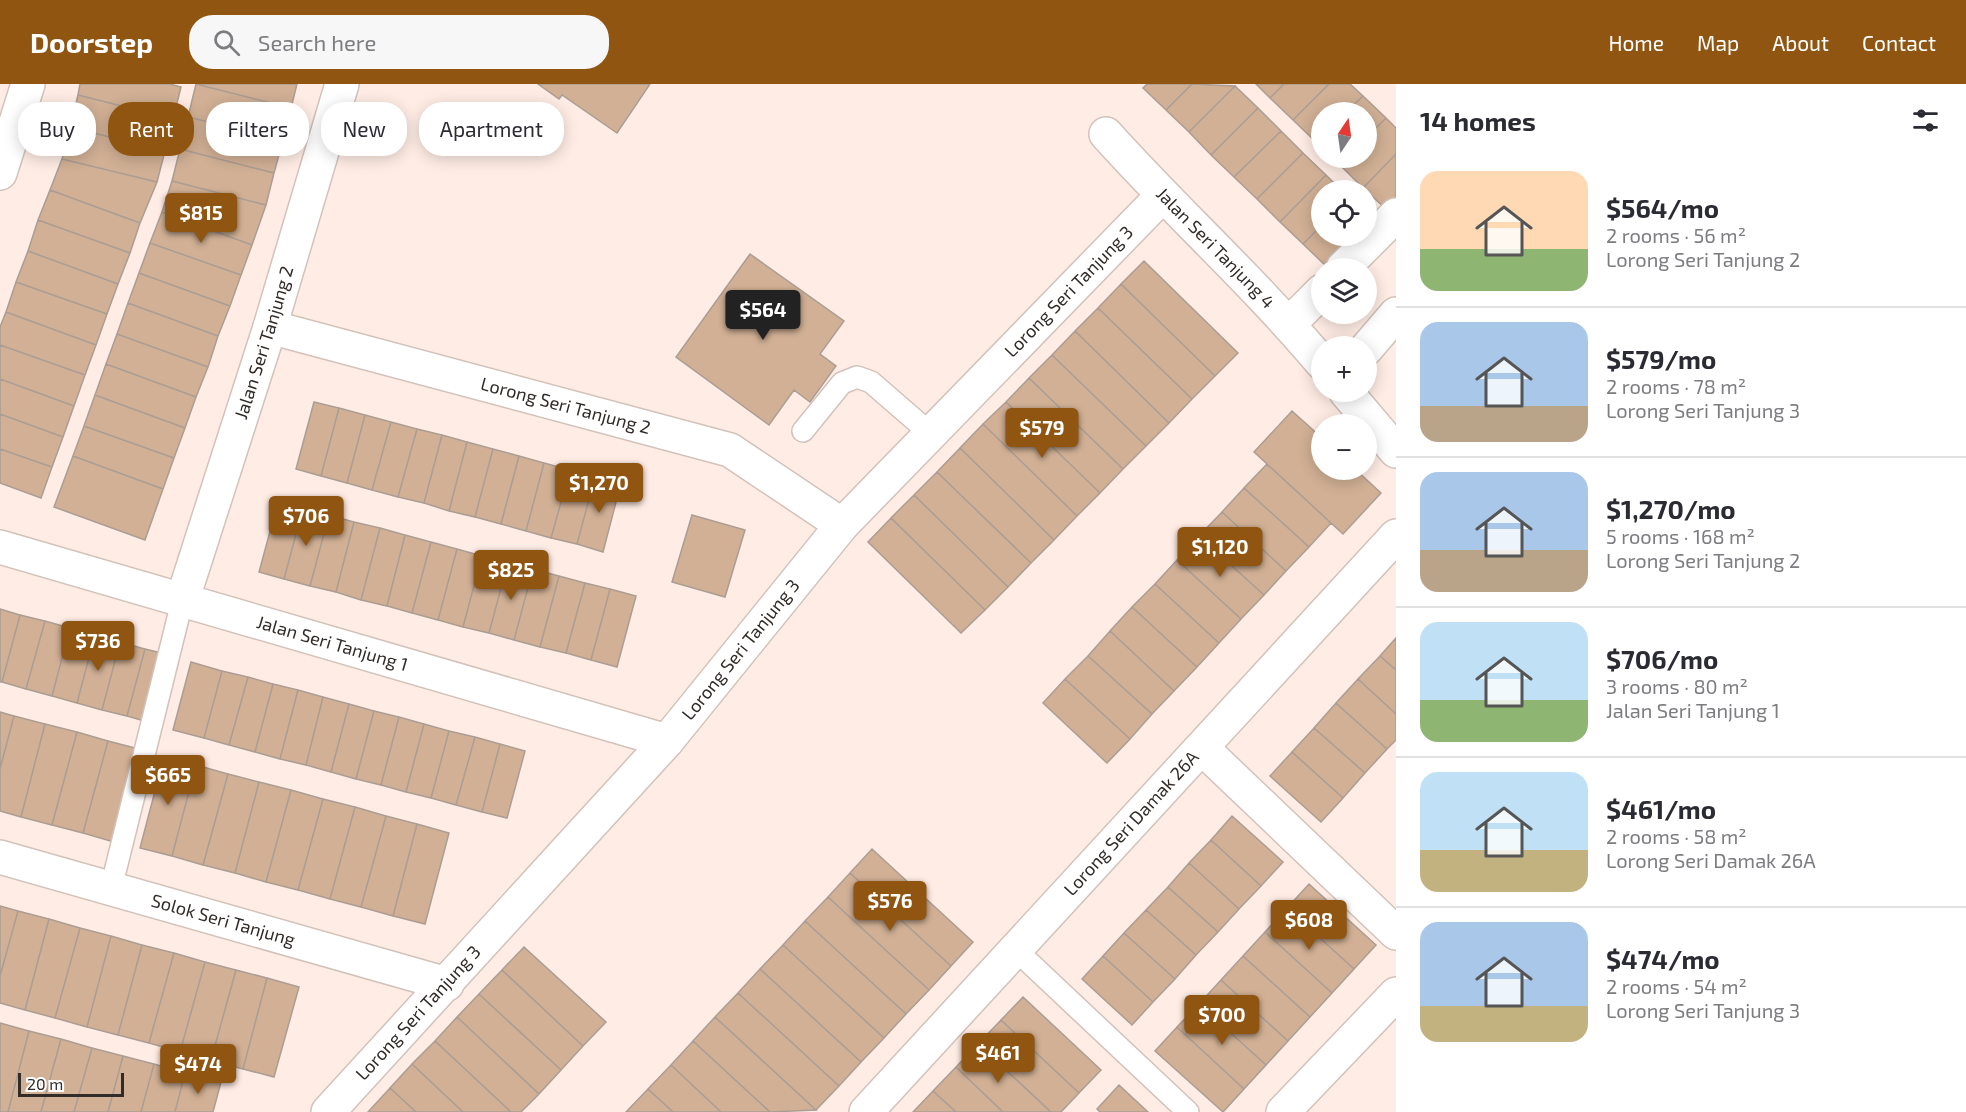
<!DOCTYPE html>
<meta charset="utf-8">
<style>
:root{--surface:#fff;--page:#f7f7f7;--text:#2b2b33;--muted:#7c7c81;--line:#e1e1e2;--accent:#8f5511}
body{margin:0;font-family:"Exo 2",sans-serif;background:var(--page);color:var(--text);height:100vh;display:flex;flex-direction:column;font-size:22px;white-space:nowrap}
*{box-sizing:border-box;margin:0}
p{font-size:20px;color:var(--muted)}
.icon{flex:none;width:33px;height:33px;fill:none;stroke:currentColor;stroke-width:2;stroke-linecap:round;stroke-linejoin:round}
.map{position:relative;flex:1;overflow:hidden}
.sheet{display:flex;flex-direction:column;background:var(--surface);width:570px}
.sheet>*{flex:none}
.hud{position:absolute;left:18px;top:18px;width:570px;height:54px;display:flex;gap:12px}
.needle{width:39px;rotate:13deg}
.controls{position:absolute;left:1311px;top:18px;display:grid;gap:12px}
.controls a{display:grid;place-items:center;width:66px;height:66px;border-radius:50%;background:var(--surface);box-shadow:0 3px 15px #0003;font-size:30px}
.scale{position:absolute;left:18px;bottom:15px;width:106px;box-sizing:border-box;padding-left:6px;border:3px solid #322c29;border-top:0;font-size:16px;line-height:21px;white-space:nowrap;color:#322c29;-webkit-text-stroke:4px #fff;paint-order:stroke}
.price{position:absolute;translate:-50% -51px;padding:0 14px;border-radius:6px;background:var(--accent);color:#fff;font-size:20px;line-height:39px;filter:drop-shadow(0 2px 3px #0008)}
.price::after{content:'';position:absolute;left:50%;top:36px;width:18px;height:14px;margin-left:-9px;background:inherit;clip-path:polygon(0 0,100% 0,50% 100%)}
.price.selected{background:#222;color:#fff}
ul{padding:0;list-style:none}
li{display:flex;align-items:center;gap:18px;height:150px;padding:0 24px}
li+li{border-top:2px solid var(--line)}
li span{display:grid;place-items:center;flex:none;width:168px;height:120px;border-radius:18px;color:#555}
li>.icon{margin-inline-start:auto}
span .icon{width:72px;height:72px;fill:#fffc;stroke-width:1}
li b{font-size:26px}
h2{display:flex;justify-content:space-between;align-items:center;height:72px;padding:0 24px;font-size:26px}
.chip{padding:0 21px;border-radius:24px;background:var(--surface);box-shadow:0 3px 15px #0003;font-size:21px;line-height:54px}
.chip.selected{background:var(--accent);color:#fff}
header{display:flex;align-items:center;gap:36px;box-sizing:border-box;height:84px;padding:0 30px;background:var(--accent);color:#fff}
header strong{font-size:28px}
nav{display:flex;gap:33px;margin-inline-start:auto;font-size:21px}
.search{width:420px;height:54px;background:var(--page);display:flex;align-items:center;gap:15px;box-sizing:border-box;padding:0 21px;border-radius:24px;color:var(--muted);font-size:22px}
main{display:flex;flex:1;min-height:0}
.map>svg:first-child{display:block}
</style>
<header>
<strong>Doorstep</strong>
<div class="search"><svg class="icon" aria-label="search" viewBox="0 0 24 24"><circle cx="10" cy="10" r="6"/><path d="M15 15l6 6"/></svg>Search here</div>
<nav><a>Home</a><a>Map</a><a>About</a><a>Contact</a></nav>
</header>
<main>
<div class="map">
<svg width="1396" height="1028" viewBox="0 0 1396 1028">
<rect width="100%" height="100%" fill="#ffede5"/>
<path fill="#d1b095" stroke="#ab9d93" stroke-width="1.5" d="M 80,0 L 170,0 L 181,3 L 173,35 L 78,11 Z
M 196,0 L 297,0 L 291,24 Z
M 196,0 L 291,24 L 283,56 L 188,33 Z
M 538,0 L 650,0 L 617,49 L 562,11 L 559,15 Z
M 1147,0 L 1192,0 L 1166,26 L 1143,4 Z
M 1192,0 L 1235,2 L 1189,48 L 1166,26 Z
M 1256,0 L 1284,0 L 1270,14 Z
M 1284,0 L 1329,0 L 1293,36 L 1270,14 Z
M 1329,0 L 1350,0 L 1363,12 L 1346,28 L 1322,28 L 1322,54 L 1317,59 L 1293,36 Z
M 1235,2 L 1258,24 L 1211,71 L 1189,48 Z
M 78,11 L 173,35 L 165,67 L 70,43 Z
M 1363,12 L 1386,34 L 1366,54 L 1366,28 L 1346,28 Z
M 1258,24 L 1281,47 L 1234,93 L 1211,71 Z
M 188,33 L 283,56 L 274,89 L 180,65 Z
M 1386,34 L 1396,44 L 1396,70 L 1363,104 L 1340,81 L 1348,74 L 1366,74 L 1366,54 Z
M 70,43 L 165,67 L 157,98 L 62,75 Z
M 1281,47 L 1303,69 L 1257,115 L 1234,93 Z
M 180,65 L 274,89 L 266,121 L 172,97 Z
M 1303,69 L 1326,91 L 1280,138 L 1257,115 Z
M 1396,70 L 1396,116 L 1387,126 L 1363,104 Z
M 1332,74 L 1348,74 L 1340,81 Z
M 62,75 L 157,98 L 140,139 L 50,106 Z
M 1326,91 L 1341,106 L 1322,106 L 1322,141 L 1303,160 L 1280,138 Z
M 172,97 L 266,121 L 252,161 L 162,128 Z
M 50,106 L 140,139 L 130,169 L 38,136 Z
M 162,128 L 252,161 L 241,191 L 150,159 Z
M 38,136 L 130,169 L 118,200 L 28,167 Z
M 1322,141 L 1322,152 L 1356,152 L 1326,182 L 1303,160 Z
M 150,159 L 241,191 L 230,222 L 139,189 Z
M 28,167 L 118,200 L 107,230 L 16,198 Z
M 750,170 L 844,237 L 820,270 L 836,282 L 810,318 L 794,306 L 769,341 L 676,273 Z
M 1144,177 L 1238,269 L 1215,292 L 1121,200 Z
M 139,189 L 230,222 L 218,252 L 128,219 Z
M 16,198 L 107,230 L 96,261 L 6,228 Z
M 1121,200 L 1215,292 L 1192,315 L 1098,224 Z
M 128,219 L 218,252 L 208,283 L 117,250 Z
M 1098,224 L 1192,315 L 1169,339 L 1075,247 Z
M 6,228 L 96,261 L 85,291 L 0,261 L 0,243 Z
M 1075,247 L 1169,339 L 1146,362 L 1052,271 Z
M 117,250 L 208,283 L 196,313 L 106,280 Z
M 0,261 L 85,291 L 74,322 L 0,295 Z
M 1052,271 L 1146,362 L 1123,385 L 1029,294 Z
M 106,280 L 196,313 L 185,344 L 95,311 Z
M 1029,294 L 1123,385 L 1100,409 L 1006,318 Z
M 0,295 L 74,322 L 63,353 L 0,330 Z
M 95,311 L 185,344 L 174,374 L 84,342 Z
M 314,318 L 339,324 L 321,392 L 296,385 Z
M 1006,318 L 1100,409 L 1077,432 L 983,340 Z
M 339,324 L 365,331 L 347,399 L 321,392 Z
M 1292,327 L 1322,354 L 1322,386 L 1356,386 L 1381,409 L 1343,450 L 1254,368 Z
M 0,330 L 63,353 L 52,383 L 0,365 Z
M 365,331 L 391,338 L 372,406 L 347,399 Z
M 391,338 L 417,345 L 398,413 L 372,406 Z
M 983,340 L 1077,432 L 1054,456 L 960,364 Z
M 84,342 L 174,374 L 163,405 L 73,372 Z
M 417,345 L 442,351 L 424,419 L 398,413 Z
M 442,351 L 467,358 L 449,427 L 424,419 Z
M 467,358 L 493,365 L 475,433 L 449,427 Z
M 960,364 L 1054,456 L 1031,479 L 937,388 Z
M 0,365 L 52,383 L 41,414 L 0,399 Z
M 493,365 L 519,372 L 501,440 L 475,433 Z
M 73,372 L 163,405 L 145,456 L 54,423 Z
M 519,372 L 544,379 L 526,447 L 501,440 Z
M 544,379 L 570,386 L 551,454 L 526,447 Z
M 1267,380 L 1331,439 L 1309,463 L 1244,404 Z
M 570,386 L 595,393 L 577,460 L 551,454 Z
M 937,388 L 1031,479 L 1008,503 L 914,411 Z
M 595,393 L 621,399 L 603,468 L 577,460 Z
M 1244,404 L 1309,463 L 1286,487 L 1222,428 Z
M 914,411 L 1008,503 L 985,526 L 891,434 Z
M 278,418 L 303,424 L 284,495 L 259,488 Z
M 303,424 L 329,431 L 310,502 L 284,495 Z
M 1222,428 L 1286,487 L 1264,511 L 1199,452 Z
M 329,431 L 354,438 L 336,508 L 310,502 Z
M 692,431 L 745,446 L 725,513 L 672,498 Z
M 891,434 L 985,526 L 961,549 L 868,458 Z
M 354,438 L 380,444 L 361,516 L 336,508 Z
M 380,444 L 405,451 L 387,522 L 361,516 Z
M 405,451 L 431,458 L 412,529 L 387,522 Z
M 1199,452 L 1264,511 L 1241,535 L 1177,476 Z
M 431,458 L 457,465 L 438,536 L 412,529 Z
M 457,465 L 482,472 L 463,543 L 438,536 Z
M 482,472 L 508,478 L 489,549 L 463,543 Z
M 1177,476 L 1241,535 L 1219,559 L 1155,500 Z
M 508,478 L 533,485 L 514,556 L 489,549 Z
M 533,485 L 559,492 L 540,563 L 514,556 Z
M 559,492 L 585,499 L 566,569 L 540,563 Z
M 585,499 L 610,505 L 591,576 L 566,569 Z
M 1155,500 L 1219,559 L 1197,583 L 1132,523 Z
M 610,505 L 636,512 L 617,583 L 591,576 Z
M 1132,523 L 1197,583 L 1174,607 L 1110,547 Z
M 0,525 L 20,531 L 2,598 L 0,598 Z
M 20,531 L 45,537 L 26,605 L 2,598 Z
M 45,537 L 70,544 L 52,612 L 26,605 Z
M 70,544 L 95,551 L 77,619 L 52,612 Z
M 1110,547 L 1174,607 L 1152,630 L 1088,572 Z
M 95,551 L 120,558 L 102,626 L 77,619 Z
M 1396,554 L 1396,586 L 1380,572 Z
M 120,558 L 145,565 L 127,632 L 102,626 Z
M 145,565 L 170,571 L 151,639 L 127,632 Z
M 1088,572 L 1152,630 L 1130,655 L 1065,595 Z
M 1380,572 L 1396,586 L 1396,630 L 1358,595 Z
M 191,578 L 222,587 L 204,654 L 173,646 Z
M 222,587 L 248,593 L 229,661 L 204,654 Z
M 248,593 L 273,600 L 255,668 L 229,661 Z
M 1065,595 L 1130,655 L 1107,679 L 1043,619 Z
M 1358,595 L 1396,630 L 1396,656 L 1387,665 L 1336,619 Z
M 273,600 L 298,606 L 280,675 L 255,668 Z
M 298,606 L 323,613 L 306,681 L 280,675 Z
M 323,613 L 349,620 L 331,688 L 306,681 Z
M 1336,619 L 1387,665 L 1365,689 L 1314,644 Z
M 349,620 L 374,627 L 356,695 L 331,688 Z
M 374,627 L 399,633 L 381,701 L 356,695 Z
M 0,628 L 14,632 L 0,685 Z
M 14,632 L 45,640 L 21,733 L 0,727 L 0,685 Z
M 399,633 L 424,640 L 406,708 L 381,701 Z
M 45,640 L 77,648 L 52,741 L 21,733 Z
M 424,640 L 449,647 L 431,714 L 406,708 Z
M 1314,644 L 1365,689 L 1343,714 L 1292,668 Z
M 449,647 L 475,653 L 456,721 L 431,714 Z
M 77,648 L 108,657 L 83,749 L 52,741 Z
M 475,653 L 500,660 L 482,728 L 456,721 Z
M 108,657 L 139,665 L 114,758 L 83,749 Z
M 500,660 L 525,667 L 507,734 L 482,728 Z
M 1292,668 L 1343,714 L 1321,738 L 1270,692 Z
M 164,673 L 196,681 L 172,772 L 140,764 Z
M 196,681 L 228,690 L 203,781 L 172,772 Z
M 228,690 L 259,698 L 235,789 L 203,781 Z
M 259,698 L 291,706 L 266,798 L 235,789 Z
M 291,706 L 323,715 L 298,806 L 266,798 Z
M 323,715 L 355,723 L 330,815 L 298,806 Z
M 355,723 L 386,732 L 361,823 L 330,815 Z
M 386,732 L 417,740 L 393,832 L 361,823 Z
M 1232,732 L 1283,778 L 1261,802 L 1211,756 Z
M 417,740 L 449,749 L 425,840 L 393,832 Z
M 1211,756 L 1261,802 L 1239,825 L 1189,779 Z
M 872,765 L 973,858 L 951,882 L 850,789 Z
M 1189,779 L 1239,825 L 1218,848 L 1168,803 Z
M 850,789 L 951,882 L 929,906 L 828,813 Z
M 1309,800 L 1376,861 L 1354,885 L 1287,824 Z
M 1168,803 L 1218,848 L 1196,871 L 1146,826 Z
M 828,813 L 929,906 L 906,930 L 805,837 Z
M 0,822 L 18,827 L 0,892 Z
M 1287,824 L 1354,885 L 1332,909 L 1265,848 Z
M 1146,826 L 1196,871 L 1175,895 L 1124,849 Z
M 18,827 L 49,835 L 25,926 L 0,919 L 0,892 Z
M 49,835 L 80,844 L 55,934 L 25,926 Z
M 805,837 L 906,930 L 884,954 L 783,861 Z
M 80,844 L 111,852 L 87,943 L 55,934 Z
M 1265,848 L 1332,909 L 1310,933 L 1243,872 Z
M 1124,849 L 1175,895 L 1153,918 L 1103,872 Z
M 111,852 L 142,861 L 118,951 L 87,943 Z
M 142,861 L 174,869 L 149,959 L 118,951 Z
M 783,861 L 884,954 L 861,978 L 760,885 Z
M 524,863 L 606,938 L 583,962 L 502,886 Z
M 174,869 L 205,878 L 180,968 L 149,959 Z
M 1103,872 L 1153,918 L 1132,941 L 1082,895 Z
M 1243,872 L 1310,933 L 1288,957 L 1221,896 Z
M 205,878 L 236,886 L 211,976 L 180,968 Z
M 760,885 L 861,978 L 839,1002 L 738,909 Z
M 236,886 L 267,894 L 243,985 L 211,976 Z
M 502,886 L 583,962 L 561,986 L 479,910 Z
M 267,894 L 299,903 L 274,993 L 243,985 Z
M 1221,896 L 1288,957 L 1266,981 L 1199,920 Z
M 738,909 L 839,1002 L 816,1026 L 715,933 Z
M 479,910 L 561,986 L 539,1010 L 457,933 Z
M 1023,913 L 1101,986 L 1079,1009 L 1001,936 Z
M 1199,920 L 1266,981 L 1244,1005 L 1177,943 Z
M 457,933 L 539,1010 L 521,1028 L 511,1028 L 435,957 Z
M 715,933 L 816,1026 L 770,1028 L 693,957 Z
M 1001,936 L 1079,1009 L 1061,1028 L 1051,1028 L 978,960 Z
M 0,939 L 29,947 L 8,1028 L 0,1028 Z
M 1177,943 L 1244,1005 L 1223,1028 L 1155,967 Z
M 29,947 L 61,955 L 41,1028 L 8,1028 Z
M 61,955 L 92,964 L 74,1028 L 41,1028 Z
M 435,957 L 511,1028 L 463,1028 L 412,980 Z
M 693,957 L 770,1028 L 721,1028 L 671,981 Z
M 978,960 L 1051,1028 L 1003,1028 L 956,983 Z
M 92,964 L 123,972 L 108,1028 L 74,1028 Z
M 123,972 L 154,980 L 141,1028 L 108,1028 Z
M 154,980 L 185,989 L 175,1028 L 141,1028 Z
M 412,980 L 463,1028 L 416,1028 L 390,1004 Z
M 671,981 L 721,1028 L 673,1028 L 648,1005 Z
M 956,983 L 1003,1028 L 956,1028 L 933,1007 Z
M 185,989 L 221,998 L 213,1028 L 175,1028 Z
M 1119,1001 L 1148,1028 L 1100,1028 L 1097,1025 Z
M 390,1004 L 416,1028 L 368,1028 Z
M 648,1005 L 673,1028 L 626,1028 Z
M 933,1007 L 956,1028 L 913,1028 Z"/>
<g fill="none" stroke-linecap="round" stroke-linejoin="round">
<defs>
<path id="lane" d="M 803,347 L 842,299 L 857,293 L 871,298 L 931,350
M 111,804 L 183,514
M 1017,867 L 1188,1028"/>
<g id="street">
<path id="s1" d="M 1106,50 C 1176,128 1254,198 1322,279"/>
<path d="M 0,89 L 28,0"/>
<path d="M 1343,184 L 1396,131"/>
<path d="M 1289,240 L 1322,207"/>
<path id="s2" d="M 270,243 L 730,366 L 842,441"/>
<path d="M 1366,265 L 1396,230"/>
<path d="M 1346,308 L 1396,367"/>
<path id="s3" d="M 0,463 L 667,657"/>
<path id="s4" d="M 183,514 L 270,243 L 342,0"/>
<path d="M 1202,664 L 1396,849"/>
<path id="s5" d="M 0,773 L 447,900"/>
<path id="s6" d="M 328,1028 L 667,657 L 842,441 L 1162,112"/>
<path id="s7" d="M 866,1028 L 1396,452"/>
<path d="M 1283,1028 L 1396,910"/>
</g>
</defs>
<use href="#lane" stroke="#d2c2ba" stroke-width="24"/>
<use href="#street" stroke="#d2c2ba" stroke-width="36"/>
<use href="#lane" stroke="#fff" stroke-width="21"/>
<use href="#street" stroke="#fff" stroke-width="33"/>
</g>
<g text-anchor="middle" stroke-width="6" stroke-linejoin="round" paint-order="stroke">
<g font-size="18" fill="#322c29" stroke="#fff">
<text dy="6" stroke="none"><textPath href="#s1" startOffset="158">Jalan Seri Tanjung 4</textPath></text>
<text dy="6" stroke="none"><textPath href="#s6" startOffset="1106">Lorong Seri Tanjung 3</textPath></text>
<text dy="6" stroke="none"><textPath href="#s4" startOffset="268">Jalan Seri Tanjung 2</textPath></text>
<text dy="6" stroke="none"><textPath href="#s2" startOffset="306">Lorong Seri Tanjung 2</textPath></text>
<text dy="6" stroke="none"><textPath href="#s3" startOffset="346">Jalan Seri Tanjung 1</textPath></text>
<text dy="6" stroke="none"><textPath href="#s6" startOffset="620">Lorong Seri Tanjung 3</textPath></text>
<text dy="6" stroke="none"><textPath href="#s7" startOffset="392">Lorong Seri Damak 26A</textPath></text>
<text dy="6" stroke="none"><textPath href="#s5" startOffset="232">Solok Seri Tanjung</textPath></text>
<text dy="6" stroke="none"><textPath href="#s6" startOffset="134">Lorong Seri Tanjung 3</textPath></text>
</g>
</g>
</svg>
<div class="controls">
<a><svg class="needle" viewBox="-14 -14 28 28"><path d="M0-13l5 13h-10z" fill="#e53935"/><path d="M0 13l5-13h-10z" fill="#7c7c81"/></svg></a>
<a><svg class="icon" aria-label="locate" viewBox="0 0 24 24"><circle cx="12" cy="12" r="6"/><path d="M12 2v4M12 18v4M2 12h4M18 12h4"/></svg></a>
<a><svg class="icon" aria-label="layers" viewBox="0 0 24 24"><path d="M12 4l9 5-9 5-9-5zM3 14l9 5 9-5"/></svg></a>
<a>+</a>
<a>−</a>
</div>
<div class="scale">20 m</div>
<b class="price" style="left:201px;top:160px">$815</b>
<b class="price selected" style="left:763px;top:257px">$564</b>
<b class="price" style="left:1042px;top:375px">$579</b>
<b class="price" style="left:599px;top:430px">$1,270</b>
<b class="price" style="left:306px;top:463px">$706</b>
<b class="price" style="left:1220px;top:494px">$1,120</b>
<b class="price" style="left:511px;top:517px">$825</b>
<b class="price" style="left:98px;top:588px">$736</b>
<b class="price" style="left:168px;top:722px">$665</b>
<b class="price" style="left:890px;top:848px">$576</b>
<b class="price" style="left:1309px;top:867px">$608</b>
<b class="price" style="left:1222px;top:962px">$700</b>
<b class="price" style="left:998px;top:1000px">$461</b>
<b class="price" style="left:198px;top:1011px">$474</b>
<div class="hud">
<a class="chip">Buy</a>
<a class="chip selected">Rent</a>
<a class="chip">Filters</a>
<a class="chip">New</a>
<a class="chip">Apartment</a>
</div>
</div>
<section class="sheet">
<h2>14 homes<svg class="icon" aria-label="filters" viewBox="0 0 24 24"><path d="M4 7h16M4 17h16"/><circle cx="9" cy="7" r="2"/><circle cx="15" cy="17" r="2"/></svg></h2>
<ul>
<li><span style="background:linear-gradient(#ffd9b3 65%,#8fb573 0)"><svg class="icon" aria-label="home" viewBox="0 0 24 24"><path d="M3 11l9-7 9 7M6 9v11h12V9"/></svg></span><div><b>$564/mo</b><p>2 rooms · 56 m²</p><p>Lorong Seri Tanjung 2</p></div></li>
<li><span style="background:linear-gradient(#a9c7e8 70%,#b9a48a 0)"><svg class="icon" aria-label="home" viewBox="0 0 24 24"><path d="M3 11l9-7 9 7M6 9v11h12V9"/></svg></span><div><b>$579/mo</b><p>2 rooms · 78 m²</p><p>Lorong Seri Tanjung 3</p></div></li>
<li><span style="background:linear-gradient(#a9c7e8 65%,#b9a48a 0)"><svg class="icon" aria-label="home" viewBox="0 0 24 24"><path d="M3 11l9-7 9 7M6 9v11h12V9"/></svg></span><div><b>$1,270/mo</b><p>5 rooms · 168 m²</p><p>Lorong Seri Tanjung 2</p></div></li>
<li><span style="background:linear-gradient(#bfe0f5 65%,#8fb573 0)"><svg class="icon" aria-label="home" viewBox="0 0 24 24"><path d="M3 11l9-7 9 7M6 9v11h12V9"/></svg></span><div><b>$706/mo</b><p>3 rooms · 80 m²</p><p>Jalan Seri Tanjung 1</p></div></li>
<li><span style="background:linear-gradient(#bfe0f5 65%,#c2b280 0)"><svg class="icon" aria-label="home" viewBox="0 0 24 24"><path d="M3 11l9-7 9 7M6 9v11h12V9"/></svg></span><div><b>$461/mo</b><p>2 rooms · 58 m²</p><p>Lorong Seri Damak 26A</p></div></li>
<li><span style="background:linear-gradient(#a9c7e8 70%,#c2b280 0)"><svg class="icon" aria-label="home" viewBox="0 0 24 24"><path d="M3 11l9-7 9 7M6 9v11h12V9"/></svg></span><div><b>$474/mo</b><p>2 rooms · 54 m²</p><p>Lorong Seri Tanjung 3</p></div></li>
</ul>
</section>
</main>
